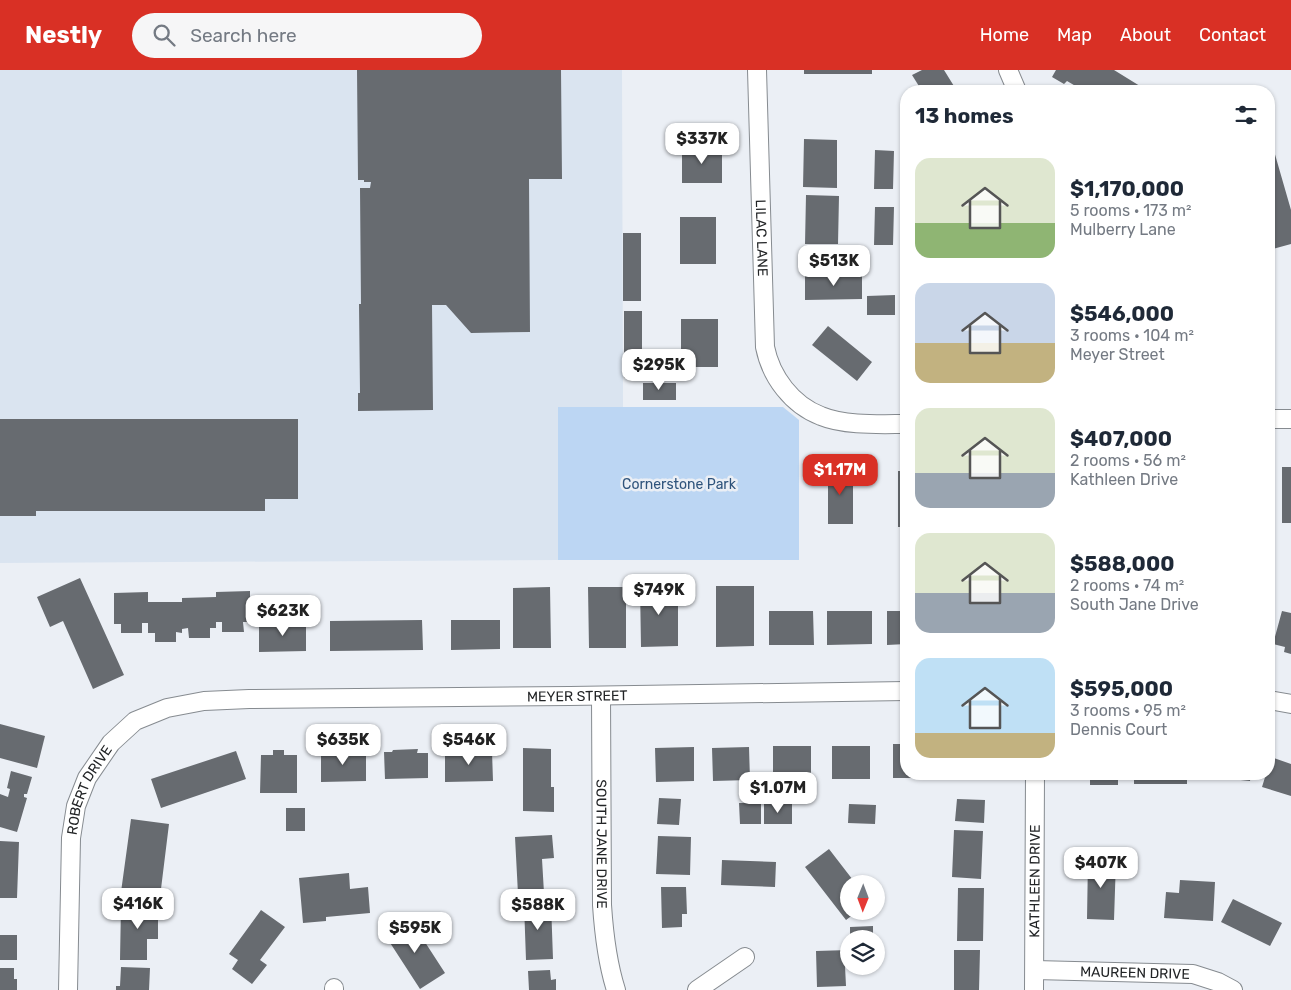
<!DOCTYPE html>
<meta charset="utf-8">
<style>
:root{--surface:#fff;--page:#f6f6f7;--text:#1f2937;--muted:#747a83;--accent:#d93025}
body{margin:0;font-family:Rubik,sans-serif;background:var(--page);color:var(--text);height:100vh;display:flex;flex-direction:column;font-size:19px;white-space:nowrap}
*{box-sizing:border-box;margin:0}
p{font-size:16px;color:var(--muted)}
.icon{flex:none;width:28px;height:28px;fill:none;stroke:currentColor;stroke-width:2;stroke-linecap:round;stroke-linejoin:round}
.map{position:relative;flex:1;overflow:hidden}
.panel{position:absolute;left:900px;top:15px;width:375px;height:695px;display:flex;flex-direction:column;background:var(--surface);border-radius:20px;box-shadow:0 1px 4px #0004}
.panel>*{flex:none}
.needle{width:32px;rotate:181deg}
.tools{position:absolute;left:840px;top:805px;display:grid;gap:10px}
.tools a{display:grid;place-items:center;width:45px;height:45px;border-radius:50%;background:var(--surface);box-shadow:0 1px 4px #0004;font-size:25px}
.price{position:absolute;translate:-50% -42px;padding:0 11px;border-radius:10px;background:#fff;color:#222;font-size:16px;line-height:32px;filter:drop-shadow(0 1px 2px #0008)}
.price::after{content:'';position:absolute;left:50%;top:30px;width:15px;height:11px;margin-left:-8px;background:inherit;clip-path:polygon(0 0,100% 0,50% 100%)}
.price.current{background:var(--accent);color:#fff}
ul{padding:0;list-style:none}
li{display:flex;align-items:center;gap:15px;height:125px;padding:0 15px}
li span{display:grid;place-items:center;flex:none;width:140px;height:100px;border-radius:15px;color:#555}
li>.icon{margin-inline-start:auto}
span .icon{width:60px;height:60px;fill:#fffc;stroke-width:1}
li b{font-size:21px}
h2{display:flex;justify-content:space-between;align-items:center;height:60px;padding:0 15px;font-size:21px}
header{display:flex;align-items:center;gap:30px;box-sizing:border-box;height:70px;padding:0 25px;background:var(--accent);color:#fff}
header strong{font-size:24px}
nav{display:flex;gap:28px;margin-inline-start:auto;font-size:18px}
.search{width:350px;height:45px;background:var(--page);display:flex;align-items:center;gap:12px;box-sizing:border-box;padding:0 18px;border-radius:28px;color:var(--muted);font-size:19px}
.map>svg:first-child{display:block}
</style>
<header>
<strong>Nestly</strong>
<div class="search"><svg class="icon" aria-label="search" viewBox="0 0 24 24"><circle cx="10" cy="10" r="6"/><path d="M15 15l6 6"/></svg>Search here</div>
<nav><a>Home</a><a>Map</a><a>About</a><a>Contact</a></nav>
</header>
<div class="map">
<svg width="1291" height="920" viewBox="0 0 1291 920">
<rect width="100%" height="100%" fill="#ebeff5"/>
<path fill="#dae4f0" d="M 0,0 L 622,0 L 623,337 L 558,338 L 558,490 L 0,493 Z"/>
<path fill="#bcd6f3" d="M 558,337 L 783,337 L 799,350 L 799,490 L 558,490 Z"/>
<path fill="#676b70" d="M 357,0 L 561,0 L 562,109 L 529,109 L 530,262 L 471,263 L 446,235 L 432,235 L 433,340 L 358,341 L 358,323 L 360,323 L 359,234 L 361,234 L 360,118 L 370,118 L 371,112 L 364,112 L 364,110 L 358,110 Z
M 804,0 L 872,0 L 872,4 L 804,4 Z
M 922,0 L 944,0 L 957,21 L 922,21 L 912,5 Z
M 1056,0 L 1114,0 L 1148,21 L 1084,21 L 1067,11 L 1064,14 L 1052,7 Z
M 804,69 L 837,70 L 837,118 L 803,117 Z
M 1272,74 L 1291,140 L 1291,174 L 1269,180 L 1269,75 Z
M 682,77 L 722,77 L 722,113 L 682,113 Z
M 875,80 L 894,81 L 893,119 L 874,119 Z
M 806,125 L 839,126 L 838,174 L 805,174 Z
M 875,137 L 894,137 L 893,175 L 874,175 Z
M 904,139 L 906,139 L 906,182 L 905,182 Z
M 680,147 L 716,147 L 716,194 L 680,194 Z
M 623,163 L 641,163 L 641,231 L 623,231 Z
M 862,204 L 862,229 L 805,230 L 805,205 Z
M 903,206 L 906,206 L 906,255 L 904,255 Z
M 895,225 L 895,245 L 867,245 L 867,226 Z
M 624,241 L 642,241 L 642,308 L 624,308 Z
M 681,249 L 718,249 L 718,297 L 681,297 Z
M 828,256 L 872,292 L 857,311 L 812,275 Z
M 904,261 L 906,261 L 906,310 L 904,310 Z
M 643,313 L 676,313 L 676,330 L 643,330 Z
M 0,349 L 298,349 L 298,429 L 265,429 L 265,441 L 36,441 L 36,446 L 0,446 Z
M 1282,397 L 1291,397 L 1291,453 L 1282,453 Z
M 828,399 L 853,399 L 853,454 L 828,454 Z
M 898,401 L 906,401 L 906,457 L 898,457 Z
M 80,508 L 124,605 L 93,619 L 63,551 L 50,557 L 37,527 Z
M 640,516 L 678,516 L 678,576 L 641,577 Z
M 716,516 L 754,516 L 754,576 L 716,577 Z
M 550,517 L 551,578 L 513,578 L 513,518 Z
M 588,517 L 626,517 L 626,578 L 589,578 Z
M 250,521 L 250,552 L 243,552 L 244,562 L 222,562 L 222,552 L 216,552 L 216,558 L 210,558 L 210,568 L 189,568 L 188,558 L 182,559 L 182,563 L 176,562 L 176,572 L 155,572 L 155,563 L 148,563 L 148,553 L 142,553 L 142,563 L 121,563 L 121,554 L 114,554 L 114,523 L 148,522 L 148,532 L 182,532 L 182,528 L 216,527 L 216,522 Z
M 769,541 L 813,541 L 814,575 L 769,575 Z
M 827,541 L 872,541 L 872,574 L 827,575 Z
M 887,541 L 906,541 L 906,574 L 887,575 Z
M 1282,541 L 1291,543 L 1291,584 L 1284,582 L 1285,577 L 1273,574 Z
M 422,550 L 423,580 L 330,581 L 330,551 Z
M 451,550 L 500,550 L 500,579 L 451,580 Z
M 306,552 L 306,581 L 259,582 L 259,553 Z
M 0,654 L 45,666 L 37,698 L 0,688 Z
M 893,674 L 906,674 L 906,704 L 931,704 L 931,708 L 893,708 Z
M 773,676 L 811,676 L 811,709 L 773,709 Z
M 832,676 L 870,676 L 870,709 L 832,709 Z
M 694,677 L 694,711 L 656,712 L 655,678 Z
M 749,677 L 750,710 L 713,711 L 712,678 Z
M 523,678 L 551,679 L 551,717 L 554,717 L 554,742 L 523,741 Z
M 418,679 L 417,683 L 428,683 L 428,708 L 385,709 L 384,682 L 392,682 L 393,680 Z
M 482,679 L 482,682 L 492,681 L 493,711 L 445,712 L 445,683 L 458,682 L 458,680 Z
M 273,680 L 284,680 L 284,685 L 297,685 L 297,723 L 260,723 L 261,685 L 273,685 Z
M 330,680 L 358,680 L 358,684 L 366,684 L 366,711 L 321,712 L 321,683 L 330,683 Z
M 236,681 L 246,709 L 161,738 L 151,709 Z
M 1271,687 L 1291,694 L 1291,726 L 1262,717 L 1266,704 L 1269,704 Z
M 11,701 L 32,707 L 27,724 L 24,724 L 24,727 L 27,728 L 17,762 L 0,757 L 0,724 L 8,727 L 10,719 L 7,718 Z
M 950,704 L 985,704 L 985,709 L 950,709 Z
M 1090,704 L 1118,704 L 1118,715 L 1090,715 Z
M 1134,704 L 1187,704 L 1187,714 L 1134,714 Z
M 1203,704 L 1251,704 L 1250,711 L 1203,706 Z
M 659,728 L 681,729 L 679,755 L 657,754 Z
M 957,729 L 985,730 L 984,753 L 955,751 Z
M 739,733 L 761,733 L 761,754 L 740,754 Z
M 764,733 L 792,733 L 792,754 L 764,754 Z
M 849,734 L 876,735 L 875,754 L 848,753 Z
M 286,738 L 305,738 L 305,761 L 286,761 Z
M 131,749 L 169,754 L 160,827 L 121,822 Z
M 954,760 L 983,761 L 981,809 L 952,807 Z
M 552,765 L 554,788 L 542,789 L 544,823 L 518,824 L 515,767 Z
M 658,766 L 691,767 L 690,805 L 656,804 Z
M 0,771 L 19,772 L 17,828 L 0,828 Z
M 829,779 L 856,814 L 849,814 L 849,841 L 858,841 L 846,850 L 805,797 Z
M 1088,789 L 1116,790 L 1114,850 L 1087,849 Z
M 722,790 L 776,792 L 775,817 L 721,815 Z
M 349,803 L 350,819 L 368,817 L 370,843 L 326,847 L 326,851 L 303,853 L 299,808 Z
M 1180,810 L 1215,812 L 1213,851 L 1164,848 L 1166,822 L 1179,823 Z
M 661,817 L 686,817 L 687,844 L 682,844 L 682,857 L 662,858 Z
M 958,818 L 984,818 L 983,871 L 957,871 Z
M 1233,829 L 1282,853 L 1270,876 L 1221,852 Z
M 551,833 L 553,889 L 526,890 L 524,834 Z
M 121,835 L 158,835 L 158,869 L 147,869 L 147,890 L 120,890 Z
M 261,840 L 285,857 L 260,890 L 267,895 L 252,914 L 232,899 L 238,890 L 229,884 Z
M 410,849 L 445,903 L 420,919 L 385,865 Z
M 873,856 L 873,869 L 850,869 L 850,857 Z
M 0,865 L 17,865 L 17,890 L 0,890 Z
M 849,880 L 849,896 L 845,896 L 846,916 L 817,917 L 816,881 Z
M 954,880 L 980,880 L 979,920 L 954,920 Z
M 121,897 L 150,898 L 149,920 L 116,920 L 116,916 L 120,916 Z
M 0,898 L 14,898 L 14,909 L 17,909 L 17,920 L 0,920 Z
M 550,900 L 551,910 L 556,909 L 556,920 L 529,920 L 528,901 Z"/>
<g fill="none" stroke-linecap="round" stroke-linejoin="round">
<defs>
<g id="minor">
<path id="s1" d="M 757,0 L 765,277 C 771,307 792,335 821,346 C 845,356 881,354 906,354"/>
<path d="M 1008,0 L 1017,21"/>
<path d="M 1269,349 L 1291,349"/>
<path id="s2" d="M 601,626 L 602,835 C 604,865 607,892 616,920"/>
<path d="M 1269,630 L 1291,634"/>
<path id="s3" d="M 1035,900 L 1193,904 L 1218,912 L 1233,920"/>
<path id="s4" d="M 68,920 L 71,768 L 76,736 L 87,708 L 111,673 L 135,651 L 167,638 L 204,631 L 249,629 L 570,626 L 906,621"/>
<path d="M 334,920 L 334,918"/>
<path d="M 697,920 L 745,887"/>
<path id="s5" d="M 1034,920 L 1035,704"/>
</g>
</defs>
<use href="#minor" stroke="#868b90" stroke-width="20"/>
<use href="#minor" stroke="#fff" stroke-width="18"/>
</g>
<g text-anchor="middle" stroke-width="5" stroke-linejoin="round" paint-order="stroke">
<g font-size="14" fill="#222426" stroke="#ebeff5">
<text dy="5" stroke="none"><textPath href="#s1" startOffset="168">LILAC LANE</textPath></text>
<text dy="5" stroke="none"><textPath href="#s4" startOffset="735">MEYER STREET</textPath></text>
<text dy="5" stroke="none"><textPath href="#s4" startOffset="204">ROBERT DRIVE</textPath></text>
<text dy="5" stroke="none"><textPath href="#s2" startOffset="148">SOUTH JANE DRIVE</textPath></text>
<text dy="5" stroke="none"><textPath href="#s5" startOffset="109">KATHLEEN DRIVE</textPath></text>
<text dy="5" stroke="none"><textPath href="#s3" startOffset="100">MAUREEN DRIVE</textPath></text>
</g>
<g font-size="14" fill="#2f547c" stroke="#ebeff5">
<text x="679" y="419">Cornerstone Park</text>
</g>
</g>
</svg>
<div class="tools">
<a><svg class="needle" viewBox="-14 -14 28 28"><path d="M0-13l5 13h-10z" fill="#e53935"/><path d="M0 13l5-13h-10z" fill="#747a83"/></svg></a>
<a><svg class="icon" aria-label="layers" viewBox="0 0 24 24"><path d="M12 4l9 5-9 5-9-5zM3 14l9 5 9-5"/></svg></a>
</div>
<b class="price" style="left:702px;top:95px">$337K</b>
<b class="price" style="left:834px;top:217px">$513K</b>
<b class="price" style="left:659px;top:321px">$295K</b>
<b class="price current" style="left:840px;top:426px">$1.17M</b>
<b class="price" style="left:659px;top:546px">$749K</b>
<b class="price" style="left:283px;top:567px">$623K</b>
<b class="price" style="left:343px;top:696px">$635K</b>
<b class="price" style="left:469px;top:696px">$546K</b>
<b class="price" style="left:778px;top:744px">$1.07M</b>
<b class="price" style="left:1101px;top:819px">$407K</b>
<b class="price" style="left:138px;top:860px">$416K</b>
<b class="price" style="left:538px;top:861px">$588K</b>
<b class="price" style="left:415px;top:884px">$595K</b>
<section class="panel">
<h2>13 homes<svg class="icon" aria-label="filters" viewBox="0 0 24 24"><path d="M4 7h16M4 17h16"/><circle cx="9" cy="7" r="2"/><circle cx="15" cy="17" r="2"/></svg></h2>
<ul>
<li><span style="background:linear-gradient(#dfe7d0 65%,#8fb573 0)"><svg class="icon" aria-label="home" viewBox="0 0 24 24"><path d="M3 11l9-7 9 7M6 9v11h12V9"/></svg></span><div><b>$1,170,000</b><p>5 rooms · 173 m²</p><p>Mulberry Lane</p></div></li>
<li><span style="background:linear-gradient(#c9d6e8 60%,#c2b280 0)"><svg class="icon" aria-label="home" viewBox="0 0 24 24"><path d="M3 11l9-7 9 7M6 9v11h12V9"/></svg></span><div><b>$546,000</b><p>3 rooms · 104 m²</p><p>Meyer Street</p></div></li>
<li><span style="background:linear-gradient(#dfe7d0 65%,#9aa5b1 0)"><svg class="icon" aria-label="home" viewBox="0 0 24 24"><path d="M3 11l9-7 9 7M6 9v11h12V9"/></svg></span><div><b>$407,000</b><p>2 rooms · 56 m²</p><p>Kathleen Drive</p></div></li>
<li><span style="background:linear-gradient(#dfe7d0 60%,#9aa5b1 0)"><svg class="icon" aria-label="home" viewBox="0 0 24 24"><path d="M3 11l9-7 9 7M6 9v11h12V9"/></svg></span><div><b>$588,000</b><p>2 rooms · 74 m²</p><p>South Jane Drive</p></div></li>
<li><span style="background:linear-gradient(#bfe0f5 75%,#c2b280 0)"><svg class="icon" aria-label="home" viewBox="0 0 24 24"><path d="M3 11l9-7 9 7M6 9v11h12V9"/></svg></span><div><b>$595,000</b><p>3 rooms · 95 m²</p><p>Dennis Court</p></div></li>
</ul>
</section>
</div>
